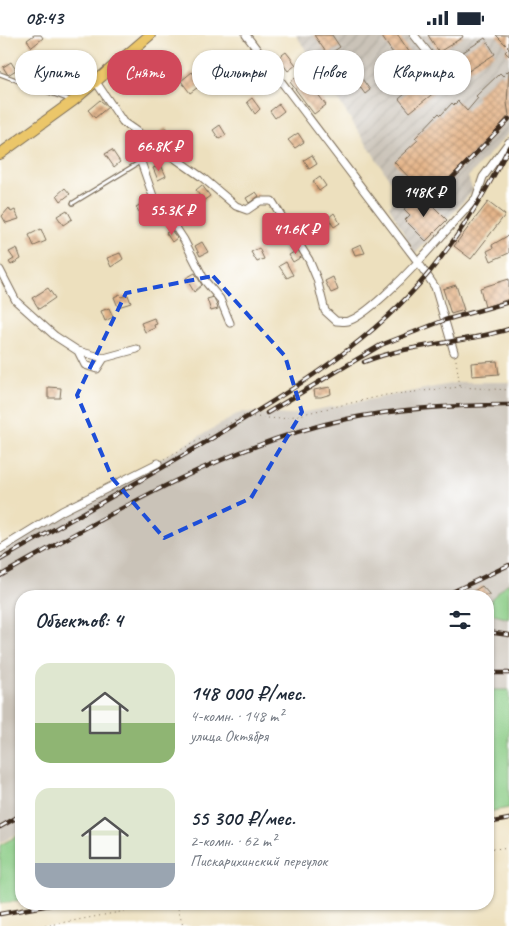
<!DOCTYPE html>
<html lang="ru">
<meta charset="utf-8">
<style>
:root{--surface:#fff;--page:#f6f6f7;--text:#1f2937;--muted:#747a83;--accent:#d1495b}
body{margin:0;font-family:Caveat,sans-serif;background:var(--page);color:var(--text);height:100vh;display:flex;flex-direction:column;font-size:19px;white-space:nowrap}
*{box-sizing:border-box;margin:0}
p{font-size:16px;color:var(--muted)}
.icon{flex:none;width:28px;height:28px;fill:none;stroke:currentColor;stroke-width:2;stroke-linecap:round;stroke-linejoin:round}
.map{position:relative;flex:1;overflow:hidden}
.sheet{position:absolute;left:15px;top:555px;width:479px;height:320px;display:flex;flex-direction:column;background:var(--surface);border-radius:20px;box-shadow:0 1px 4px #0004}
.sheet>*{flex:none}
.guide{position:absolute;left:15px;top:15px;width:480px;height:45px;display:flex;gap:10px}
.price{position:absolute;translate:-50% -42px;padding:0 11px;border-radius:5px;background:var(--accent);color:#fff;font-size:16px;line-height:32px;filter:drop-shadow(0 1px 2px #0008)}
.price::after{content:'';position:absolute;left:50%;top:30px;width:15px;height:11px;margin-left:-8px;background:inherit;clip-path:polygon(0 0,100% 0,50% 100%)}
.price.selected{background:#222;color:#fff}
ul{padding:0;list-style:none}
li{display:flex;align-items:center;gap:15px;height:125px;padding:0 20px}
li span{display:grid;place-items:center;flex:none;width:140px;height:100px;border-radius:15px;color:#555}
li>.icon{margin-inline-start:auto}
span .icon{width:60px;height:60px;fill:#fffc;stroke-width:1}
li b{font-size:21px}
h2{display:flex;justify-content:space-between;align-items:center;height:60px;padding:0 20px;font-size:21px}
.tag{padding:0 18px;border-radius:20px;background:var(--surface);box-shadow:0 1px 4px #0004;font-size:18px;line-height:45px}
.tag.selected{background:var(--accent);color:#fff}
.status{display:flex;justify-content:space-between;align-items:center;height:35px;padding:0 25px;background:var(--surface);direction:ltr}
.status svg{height:14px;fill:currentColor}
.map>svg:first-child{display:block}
</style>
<div class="status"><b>08:43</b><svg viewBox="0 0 49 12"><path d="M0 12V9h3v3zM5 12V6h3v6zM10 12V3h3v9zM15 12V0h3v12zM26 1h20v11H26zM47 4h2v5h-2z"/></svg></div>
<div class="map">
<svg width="509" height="891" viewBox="0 0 509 891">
<defs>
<pattern id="industrial-furrows" width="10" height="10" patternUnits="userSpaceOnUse" patternTransform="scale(1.25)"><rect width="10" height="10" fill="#cac3b8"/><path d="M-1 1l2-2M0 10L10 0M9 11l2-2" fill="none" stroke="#aea89e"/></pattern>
<pattern id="building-cross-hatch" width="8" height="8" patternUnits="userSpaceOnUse" patternTransform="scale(1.25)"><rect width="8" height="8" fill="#e5b68b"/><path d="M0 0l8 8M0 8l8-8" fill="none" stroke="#bb9471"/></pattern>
</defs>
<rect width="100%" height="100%" fill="#fff"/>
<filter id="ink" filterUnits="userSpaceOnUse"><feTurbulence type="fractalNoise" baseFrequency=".02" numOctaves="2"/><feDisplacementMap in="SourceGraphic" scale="10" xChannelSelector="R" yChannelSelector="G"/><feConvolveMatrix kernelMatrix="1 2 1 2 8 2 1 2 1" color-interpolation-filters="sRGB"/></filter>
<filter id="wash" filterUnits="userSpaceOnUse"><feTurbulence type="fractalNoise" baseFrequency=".0096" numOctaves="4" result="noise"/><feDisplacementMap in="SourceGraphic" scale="20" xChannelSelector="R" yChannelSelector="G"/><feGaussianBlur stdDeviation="1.12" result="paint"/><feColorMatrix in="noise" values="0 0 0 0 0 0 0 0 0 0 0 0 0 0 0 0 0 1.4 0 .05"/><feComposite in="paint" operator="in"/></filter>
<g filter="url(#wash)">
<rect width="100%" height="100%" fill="#ede0be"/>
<path fill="url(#industrial-furrows)" d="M 296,0 L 509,0 L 509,98 L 468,142 L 473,156 L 415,219 L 389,171 L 401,158 L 390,145 Z"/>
<path fill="#cac3b8" d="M 461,347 L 509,347 L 509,547 L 491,564 L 491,579 L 509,584 L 509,655 L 488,655 L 488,561 L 21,561 L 21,797 L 0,808 L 0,515 L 242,377 L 289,380 Z"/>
<path fill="#87ca82" stroke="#617a50" d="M 509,547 L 509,584 L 491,579 L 491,564 Z
M 488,655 L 509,655 L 509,773 L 488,777 Z
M 21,799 L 21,865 L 0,869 L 0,810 Z"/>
<g id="blocks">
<path fill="url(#building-cross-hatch)" d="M 34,0 L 41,0 L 43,3 L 32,12 L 27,5 Z
M 314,0 L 332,0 L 340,12 L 328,20 Z
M 385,0 L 398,0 L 421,35 L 410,43 L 382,2 Z
M 428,0 L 462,0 L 463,2 L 439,17 Z
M 496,0 L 509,0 L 509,21 L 505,17 L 509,13 Z
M 485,3 L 495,19 L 467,37 L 457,21 Z
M 286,17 L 296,30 L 288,36 L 278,23 Z
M 218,24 L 223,31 L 212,38 L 208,31 Z
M 11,27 L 16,35 L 8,40 L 3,32 Z
M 243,28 L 249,36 L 240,42 L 234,34 Z
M 509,35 L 507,68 L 509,80 L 490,102 L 429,163 L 394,127 L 418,105 L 415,103 L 439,78 L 441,80 L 452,68 L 454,70 L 458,66 L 467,76 L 478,63 L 476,61 L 500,38 L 503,41 Z
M 192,37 L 201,50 L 190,58 L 181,46 Z
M 302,38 L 326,70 L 314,79 L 290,47 Z
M 360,41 L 370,55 L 365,59 L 355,45 Z
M 425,42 L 436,56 L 410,77 L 399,64 Z
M 252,63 L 260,74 L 255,79 L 247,67 Z
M 100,65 L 108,72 L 95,83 L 88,75 Z
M 279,69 L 284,76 L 275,83 L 270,76 Z
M 220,90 L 226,100 L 219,104 L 213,95 Z
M 166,93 L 176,109 L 169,113 L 159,97 Z
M 298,98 L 304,107 L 295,113 L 288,105 Z
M 112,115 L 120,127 L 114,132 L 105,119 Z
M 312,120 L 317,129 L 309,134 L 304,125 Z
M 161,130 L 166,141 L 158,145 L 153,133 Z
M 320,142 L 326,151 L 319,156 L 313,147 Z
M 202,150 L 210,161 L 203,166 L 196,155 Z
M 65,153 L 70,159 L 61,166 L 57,160 Z
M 256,157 L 259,161 L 249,168 L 246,163 Z
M 415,163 L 421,170 L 426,164 L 447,185 L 426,206 L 405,185 L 410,180 L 404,174 Z
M 145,167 L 150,175 L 141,180 L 136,172 Z
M 488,167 L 505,180 L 471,224 L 454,211 Z
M 9,173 L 11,177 L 15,175 L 19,184 L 6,188 L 2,181 Z
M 67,175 L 72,184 L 63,190 L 57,181 Z
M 334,178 L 340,188 L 334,192 L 328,183 Z
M 41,194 L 46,206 L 34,211 L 29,200 Z
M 171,195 L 177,203 L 172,207 L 166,198 Z
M 509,200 L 509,218 L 491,226 L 487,216 L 493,213 L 492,210 Z
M 202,207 L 208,217 L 200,221 L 195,211 Z
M 361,209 L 365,218 L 355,220 L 352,213 Z
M 17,213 L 21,224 L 11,230 L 9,227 L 14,224 L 9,217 Z
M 259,213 L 264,224 L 257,227 L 251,217 Z
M 299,214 L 303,221 L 293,227 L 289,220 Z
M 120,218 L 123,224 L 111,232 L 107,223 Z
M 286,227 L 293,240 L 287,243 L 279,231 Z
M 195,238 L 202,250 L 194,257 L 186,243 Z
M 333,242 L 338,255 L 331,258 L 325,246 Z
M 509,244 L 509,264 L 485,272 L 480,253 Z
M 456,250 L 464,275 L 451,279 L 443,254 Z
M 48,253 L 55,263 L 39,274 L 32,263 Z
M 120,259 L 121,262 L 128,260 L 131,268 L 118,272 L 114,262 Z
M 214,262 L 218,274 L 211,276 L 207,264 Z
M 109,273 L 113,282 L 105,286 L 101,276 Z
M 154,283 L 157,289 L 154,290 L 155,293 L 145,297 L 141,288 Z
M 497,326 L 499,339 L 472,341 L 471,328 Z
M 48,352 L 61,353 L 60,363 L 48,363 Z
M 330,352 L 331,359 L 321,362 L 315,362 L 314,355 Z
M 482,551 L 490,560 L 466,561 Z"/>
</g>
</g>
<g filter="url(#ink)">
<use href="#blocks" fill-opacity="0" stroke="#796a56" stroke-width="1"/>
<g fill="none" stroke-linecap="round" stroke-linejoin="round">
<defs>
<path id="lane" d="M 0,39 L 70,65
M 73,168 L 140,127"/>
<path id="street" d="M 246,0 L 418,227 L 476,163 L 483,142 L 509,107
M 414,0 L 441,34
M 96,47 L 123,87 L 203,143 L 236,171 L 247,175 L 260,166 L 272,166 L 309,225 L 317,244 L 325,276 L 336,286 C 340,286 345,287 348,286 C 365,282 405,241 418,227 L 435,252 L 454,317
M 133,94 L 140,124 L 154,164 L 163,173 L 184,205 L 205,246 L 220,264 L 230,288
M 0,235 L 16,266 L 55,301 L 78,316 L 104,323 L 137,314
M 78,316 L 85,330 L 97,334 L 104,323
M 0,514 L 62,476 L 158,428"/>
<path id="primary" d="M 0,119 L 73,66 L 150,0"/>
</defs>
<use href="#lane" stroke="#796a56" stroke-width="5.5"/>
<use href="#street" stroke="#796a56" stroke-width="9"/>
<use href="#primary" stroke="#796a56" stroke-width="12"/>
<path stroke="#796a56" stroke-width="1" stroke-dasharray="1 4" stroke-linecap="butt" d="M 456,325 L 460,352
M 164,424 L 243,381 L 281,384 L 386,360 L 460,352 L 509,355
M 488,813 L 509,814
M 180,869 L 178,874 L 183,891
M 45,891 L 163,869"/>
<use href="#lane" stroke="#fff" stroke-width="3"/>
<use href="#street" stroke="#fff" stroke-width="7"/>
<use href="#primary" stroke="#ebc669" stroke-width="10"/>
<defs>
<path id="rail" d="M 435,161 L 509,84
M 364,327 C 411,308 461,309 509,294
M 267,378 L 381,310 L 445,285 L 509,267
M 0,525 C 77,481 154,439 229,393 C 301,350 374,304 428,239 C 460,200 486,157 509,112
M 0,541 C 106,481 227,409 347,384 C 401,373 454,370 509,370
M 444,561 L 509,530
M 488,597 L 509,600
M 488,638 L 509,638
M 488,788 L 509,784
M 0,792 L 21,780
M 0,879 L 55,869"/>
</defs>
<use href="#rail" stroke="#3b2a1e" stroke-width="4.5"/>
<use href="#rail" stroke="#fff" stroke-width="2.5" stroke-dasharray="8" stroke-linecap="butt"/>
</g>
</g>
<path fill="none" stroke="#1d4ed8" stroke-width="4" stroke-dasharray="10 6" stroke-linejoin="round" d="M 213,241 L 285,321 L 302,377 L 251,463 L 164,503 L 112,443 L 77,360 L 126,258 Z"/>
</svg>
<b class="price" style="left:159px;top:137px">66.8K ₽</b>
<b class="price selected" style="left:424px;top:183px">148K ₽</b>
<b class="price" style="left:172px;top:201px">55.3K ₽</b>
<b class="price" style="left:296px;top:220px">41.6K ₽</b>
<div class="guide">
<a class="tag">Купить</a>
<a class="tag selected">Снять</a>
<a class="tag">Фильтры</a>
<a class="tag">Новое</a>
<a class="tag">Квартира</a>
</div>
<section class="sheet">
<h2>Объектов: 4<svg class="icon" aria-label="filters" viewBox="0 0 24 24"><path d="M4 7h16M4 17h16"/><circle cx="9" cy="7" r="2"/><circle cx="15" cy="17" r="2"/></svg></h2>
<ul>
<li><span style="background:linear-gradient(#dfe7d0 60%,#8fb573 0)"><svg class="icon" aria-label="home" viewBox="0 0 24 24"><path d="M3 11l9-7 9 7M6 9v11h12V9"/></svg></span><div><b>148 000 ₽/мес.</b><p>4-комн. · 148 m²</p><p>улица Октября</p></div></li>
<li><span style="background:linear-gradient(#dfe7d0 75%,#9aa5b1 0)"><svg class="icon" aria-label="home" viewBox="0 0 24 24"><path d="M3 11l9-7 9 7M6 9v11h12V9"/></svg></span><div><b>55 300 ₽/мес.</b><p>2-комн. · 62 m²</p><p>Пискарихинский переулок</p></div></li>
</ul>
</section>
</div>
